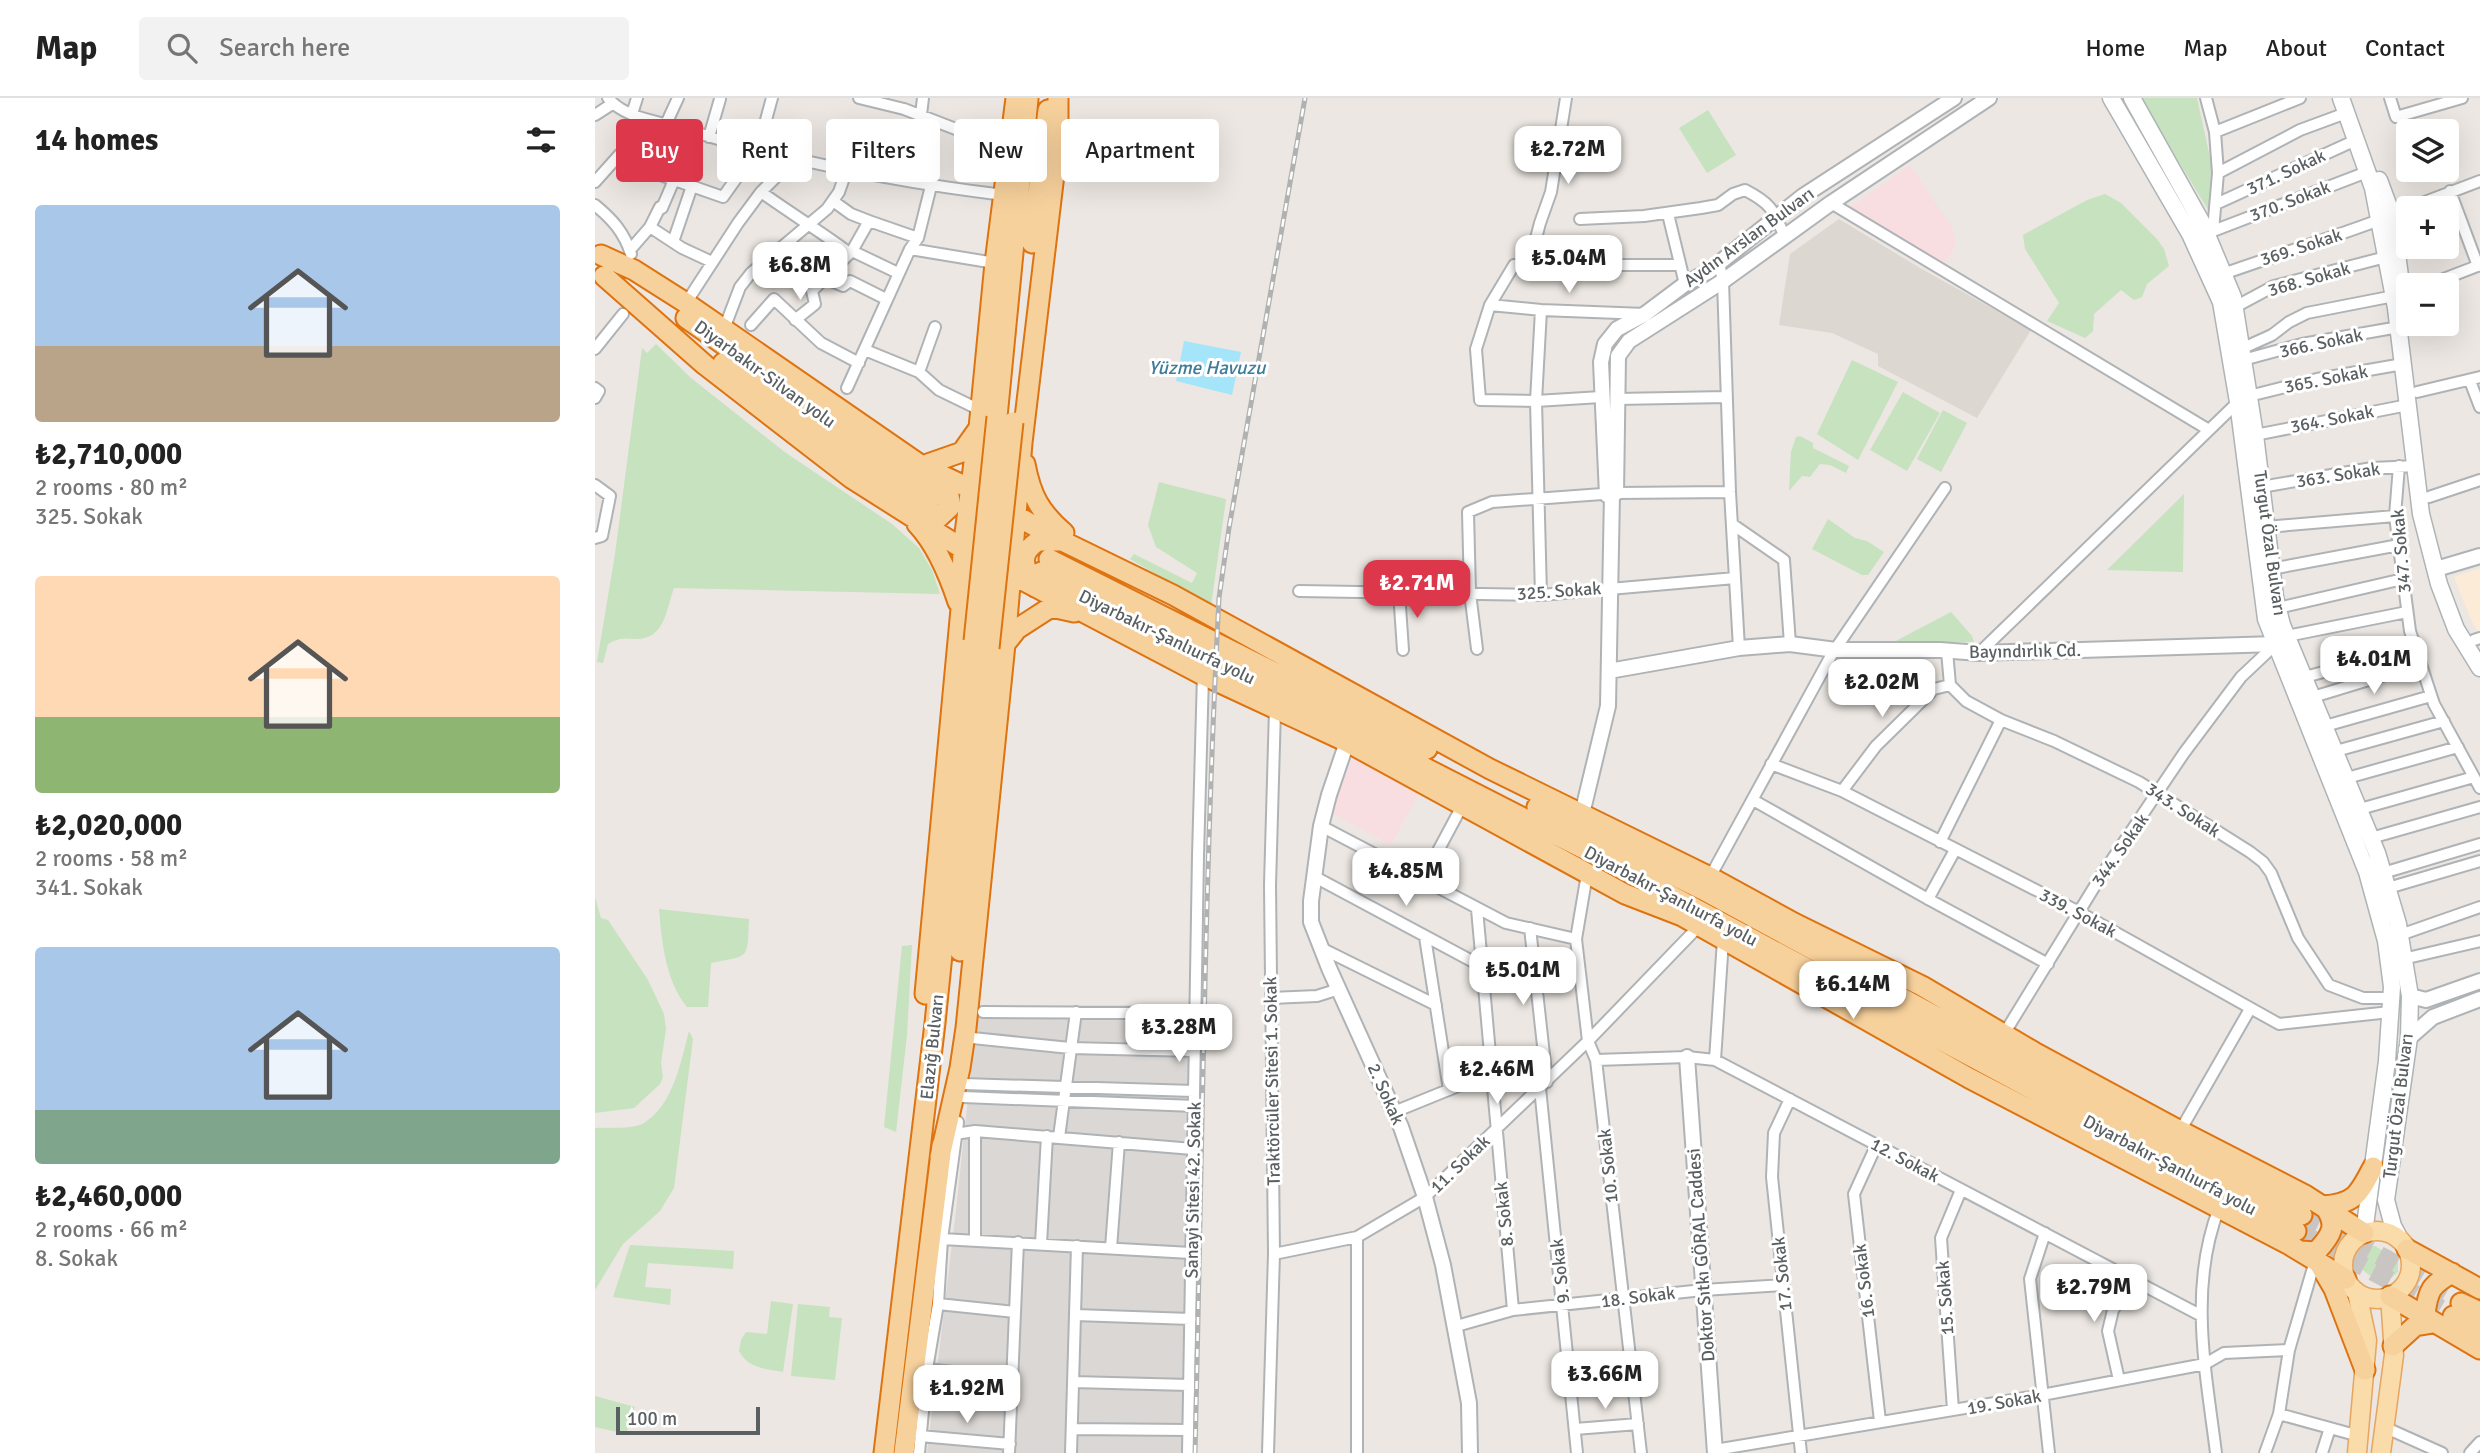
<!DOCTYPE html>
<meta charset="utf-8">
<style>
:root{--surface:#fff;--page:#f2f2f2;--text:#222;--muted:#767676;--line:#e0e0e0;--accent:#dd374c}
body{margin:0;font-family:Signika,sans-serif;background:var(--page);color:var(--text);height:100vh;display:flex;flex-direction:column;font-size:26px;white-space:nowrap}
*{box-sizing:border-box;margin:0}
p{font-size:23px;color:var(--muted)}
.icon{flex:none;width:38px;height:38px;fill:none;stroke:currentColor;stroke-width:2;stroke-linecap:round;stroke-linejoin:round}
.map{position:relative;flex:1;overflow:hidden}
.details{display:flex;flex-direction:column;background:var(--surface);width:595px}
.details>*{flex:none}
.hud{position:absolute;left:21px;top:21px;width:665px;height:63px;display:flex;gap:14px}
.controls{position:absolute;left:1801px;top:21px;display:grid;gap:14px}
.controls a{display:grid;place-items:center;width:63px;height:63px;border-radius:7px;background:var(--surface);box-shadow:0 7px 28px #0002;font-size:35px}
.scale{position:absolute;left:21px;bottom:18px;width:144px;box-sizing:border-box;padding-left:7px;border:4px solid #5a5f61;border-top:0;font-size:19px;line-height:24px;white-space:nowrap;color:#5a5f61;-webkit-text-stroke:5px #fff;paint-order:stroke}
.price{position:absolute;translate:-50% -60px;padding:0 16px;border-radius:14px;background:#fff;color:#222;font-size:23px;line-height:46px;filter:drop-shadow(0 2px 4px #0008)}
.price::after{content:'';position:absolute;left:50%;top:42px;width:21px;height:16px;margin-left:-10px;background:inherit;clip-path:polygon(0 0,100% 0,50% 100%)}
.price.on{background:var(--accent);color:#fff}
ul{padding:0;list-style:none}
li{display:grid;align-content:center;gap:14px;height:371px;padding:0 35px}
li span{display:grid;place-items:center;height:217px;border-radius:7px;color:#555}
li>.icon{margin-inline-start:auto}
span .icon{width:126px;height:126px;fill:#fffc;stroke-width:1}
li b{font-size:30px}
h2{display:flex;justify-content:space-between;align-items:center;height:84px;padding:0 35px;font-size:30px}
.chip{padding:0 24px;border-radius:7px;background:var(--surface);box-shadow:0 7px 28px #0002;font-size:24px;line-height:63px}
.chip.on{background:var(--accent);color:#fff}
header{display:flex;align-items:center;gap:42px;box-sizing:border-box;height:98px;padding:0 35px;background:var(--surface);border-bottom:2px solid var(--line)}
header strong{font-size:33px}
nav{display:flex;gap:38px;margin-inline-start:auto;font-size:24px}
.search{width:490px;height:63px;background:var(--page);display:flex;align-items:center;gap:18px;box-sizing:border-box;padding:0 24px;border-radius:7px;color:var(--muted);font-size:26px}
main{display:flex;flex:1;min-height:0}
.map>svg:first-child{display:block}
</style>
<header>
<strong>Map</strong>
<div class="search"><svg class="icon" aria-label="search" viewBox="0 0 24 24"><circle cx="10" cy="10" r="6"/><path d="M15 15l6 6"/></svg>Search here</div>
<nav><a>Home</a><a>Map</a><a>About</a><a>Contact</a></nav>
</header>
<main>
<section class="details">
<h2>14 homes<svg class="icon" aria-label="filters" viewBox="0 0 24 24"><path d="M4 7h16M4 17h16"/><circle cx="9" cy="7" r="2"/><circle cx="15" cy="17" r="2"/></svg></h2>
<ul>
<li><span style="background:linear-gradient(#a9c7e8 65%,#b9a48a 0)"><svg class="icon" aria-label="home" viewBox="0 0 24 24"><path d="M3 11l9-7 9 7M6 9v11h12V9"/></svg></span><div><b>₺2,710,000</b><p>2 rooms · 80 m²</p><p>325. Sokak</p></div></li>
<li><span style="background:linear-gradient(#ffd9b3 65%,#8fb573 0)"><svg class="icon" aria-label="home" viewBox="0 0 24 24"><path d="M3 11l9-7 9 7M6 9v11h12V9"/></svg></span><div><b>₺2,020,000</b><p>2 rooms · 58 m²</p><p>341. Sokak</p></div></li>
<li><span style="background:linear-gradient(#a9c7e8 75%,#7fa58c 0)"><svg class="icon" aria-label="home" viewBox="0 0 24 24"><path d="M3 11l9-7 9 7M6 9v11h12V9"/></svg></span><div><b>₺2,460,000</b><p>2 rooms · 66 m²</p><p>8. Sokak</p></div></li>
</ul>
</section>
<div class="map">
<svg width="1885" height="1355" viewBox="0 0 1885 1355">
<rect width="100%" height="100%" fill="#ece7e2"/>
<path fill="#fbebd7" d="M 1885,470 L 1885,538 L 1875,520 L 1859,479 Z"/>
<path fill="#dad7d4" d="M 383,907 L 596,926 L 590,1355 L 332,1355 L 361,1112 Z"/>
<path fill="#dcd7d0" d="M 1244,121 L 1325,170 L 1436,232 L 1382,320 L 1283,268 L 1283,256 L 1237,235 L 1184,227 L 1195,156 Z"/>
<path fill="#f9dee1" d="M 1315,67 L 1358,131 L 1361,148 L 1349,166 L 1254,110 Z
M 759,655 L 828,688 L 796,747 L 736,715 Z"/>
<path fill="#c6e2bf" d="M 1545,0 L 1602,0 L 1616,64 L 1615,115 Z
M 1113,12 L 1141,57 L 1112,75 L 1084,30 Z
M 1510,96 L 1526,105 L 1562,141 L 1569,151 L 1574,168 L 1552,186 L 1547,199 L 1539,202 L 1526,192 L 1499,216 L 1498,233 L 1490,240 L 1452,223 L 1464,205 L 1430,151 L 1428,137 L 1492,102 Z
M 61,246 L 96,280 L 191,355 L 297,426 L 324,450 L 337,472 L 345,496 L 79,490 C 71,512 70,541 41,541 C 30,540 23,540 13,546 L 8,565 L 2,564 L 20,456 L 47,250 L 52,255 Z
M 1257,262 L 1303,284 L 1263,362 L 1222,336 Z
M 1308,294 L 1345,315 L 1312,373 L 1275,352 Z
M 1348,312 L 1372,325 L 1346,374 L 1322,361 Z
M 1205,338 L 1218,345 L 1218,350 L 1254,368 L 1251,375 L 1235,367 L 1225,366 L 1215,379 L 1207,378 L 1194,393 L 1196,354 L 1201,339 Z
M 564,384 L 631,401 L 616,508 L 535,461 L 539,456 L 597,485 L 602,475 L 561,449 L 553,427 Z
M 1589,396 L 1588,474 L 1512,472 Z
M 1233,421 L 1260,440 L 1272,443 L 1289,454 L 1273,477 L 1267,477 L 1217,451 Z
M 1356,514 L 1377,538 L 1379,544 L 1295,546 Z
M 0,799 L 6,820 L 13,822 L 53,882 L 69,916 L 71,931 L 66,965 L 68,979 L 65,986 L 39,1010 L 0,1015 Z
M 64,811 L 154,821 C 152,862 156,857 116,865 L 113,909 L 92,909 C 70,882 67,844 64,811 Z
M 317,847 L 312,937 L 301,1034 L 289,1029 L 307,848 Z
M 94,933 L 98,941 L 79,1090 L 65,1113 L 28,1146 L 0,1192 L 0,1030 C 14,1029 36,1032 49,1025 C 78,1007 86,964 94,933 Z
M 35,1147 L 139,1153 L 138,1171 L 53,1165 L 50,1189 L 76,1191 L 75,1207 L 18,1199 Z
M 1780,1148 L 1803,1162 L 1803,1174 L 1793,1183 C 1768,1183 1746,1151 1780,1148 Z
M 176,1203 L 198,1206 L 188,1274 C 170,1271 153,1270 144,1253 L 146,1242 L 151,1234 L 172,1236 Z
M 203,1206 L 235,1209 L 234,1219 L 247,1220 L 240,1282 L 196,1278 Z
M 0,1298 L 40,1309 L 31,1336 L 0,1329 Z"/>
<path fill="#a5e5f9" d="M 589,243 L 646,254 L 637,297 L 581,283 Z"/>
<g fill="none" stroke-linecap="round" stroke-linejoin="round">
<path stroke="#c8c5c2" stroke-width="19" stroke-dasharray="19 10" stroke-linecap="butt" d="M 1707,1117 L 1791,1161 L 1866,1205
M 1701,1133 L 1800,1185 L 1858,1218"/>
<defs>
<path id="minor" d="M 13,0 C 29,20 62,23 85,30 C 191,62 300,84 409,97
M 264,0 L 309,11 L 415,52
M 1611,0 L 1620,34 L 1623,75 L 1618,133 L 1615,138
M 1795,0 L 1801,19 L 1867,0
M 37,16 L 42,0
M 0,17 L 17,6
M 326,17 L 328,0
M 71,26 L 83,0
M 1620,34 L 1705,0
M 114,39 L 125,1
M 163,51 L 177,0
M 1623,75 L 1705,32 L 1751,15
M 0,84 L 25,56 L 45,70 L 128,99 L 150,68 L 157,50
M 336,88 L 323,140 L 315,151 L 400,165
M 1855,93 L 1883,168
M 166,94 C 195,115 225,133 253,154
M 238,103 L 256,116 L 274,123
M 1236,105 L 1614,332
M 1621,106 L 1761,42
M 0,107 C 17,121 29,134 36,156
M 1814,110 L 1885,83
M 1073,116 L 1090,186
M 985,121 L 1049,118 L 1106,110 L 1123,107 L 1138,96 L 1150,92 C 1177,106 1178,112 1190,139
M 55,129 L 87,150 L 117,164
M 1618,133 L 1772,74
M 78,144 L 97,88
M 35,152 L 55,129 L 65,109 L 67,110 L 79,82
M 257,153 L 303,175
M 1124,165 L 1128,183 L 1135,394 L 1144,550
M 934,167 L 945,125 L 956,94 L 971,0
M 1628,176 C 1690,154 1753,135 1813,111
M 230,180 L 248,188 L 255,183 L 291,201
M 1833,187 L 1885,167
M 1808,197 L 1813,195
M 91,205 L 143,125 L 166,94 L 182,78 L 191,57
M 895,207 L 946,212 L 1050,216
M 1640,209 L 1679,188 L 1791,159
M 200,222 L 220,206 L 217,193 L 257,153 L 274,123 L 323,140
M 156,227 L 179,201 L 226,245 L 264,265
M 129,231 L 145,189 L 156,175 L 232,111 L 244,94 L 252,71
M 0,251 L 28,216
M 1646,251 L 1677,237 L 1694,224 L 1712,215 L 1799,198
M 270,252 L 324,274 L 344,292 L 385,312
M 1648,262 L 1707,246 L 1804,229
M 324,274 L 340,229
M 1875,283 L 1885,309
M 0,290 L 4,293 L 0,300
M 252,290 L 315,151
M 1822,294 L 1885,279
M 1654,298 L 1722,281 L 1808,266
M 1006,299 L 941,303 L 885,302 L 881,251 L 895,207 L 919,167 L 1084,167
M 1021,301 L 1132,299
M 1660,337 L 1813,307
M 1804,368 L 1800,418 L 1815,533 L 1839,606 L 1885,690
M 0,387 L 15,398 L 7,438 L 0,440
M 1666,389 L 1777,370 L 1821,368
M 1834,399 L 1885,382
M 1137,426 L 1189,462 L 1195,546
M 1671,429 L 1800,418
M 1676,471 L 1804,447
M 704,493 L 946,497 L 1140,480
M 804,494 L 808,552
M 946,497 L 941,303 L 946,212
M 1683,510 L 1808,481
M 1692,538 L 1812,514
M 1879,542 L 1885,540
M 882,551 L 875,495 L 873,414 L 897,404 L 1021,395 L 1135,394
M 1352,553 L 1355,587 L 1371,603 L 1406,622 L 1459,643 L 1544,684 L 1655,754 L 1668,764 L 1676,775 L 1703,840 L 1734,887 L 1768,900 L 1796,900
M 1384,555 L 1643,304
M 1710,579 L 1820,549
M 1718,599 L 1826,566
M 1730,628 L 1836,598
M 1741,653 L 1849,623
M 1176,666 L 1247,693 L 1484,814 L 1684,926 L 1795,914
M 1752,680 L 1863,649
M 1247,693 L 1281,648 L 1339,591 L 1355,587
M 1158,702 L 1333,801 L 1453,866
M 1765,711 L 1879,679
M 726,728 L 911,825 L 981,841
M 1776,740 L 1885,709
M 1345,744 L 1406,622
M 1788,775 L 1885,746
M 720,779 L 888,869
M 1115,779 L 1237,556 L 1350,390
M 828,781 L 867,708
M 991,782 L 981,841 L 993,943 L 1001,962 L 1046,1355
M 1793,790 L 1885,763
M 1333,801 L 1360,752
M 882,811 L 918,1212
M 935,830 L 952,984
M 1805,837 L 1885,809
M 830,839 L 854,992
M 726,850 L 841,907
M 1808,861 L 1885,843
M 676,900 L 722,898 L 744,891
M 388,914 L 600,915
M 1409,936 L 1506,778 L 1589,655 L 1646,579 L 1681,546
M 368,939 L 475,950 L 600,953
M 1001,962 L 1092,959 L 1120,962 L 1605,1217
M 1120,962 L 1128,842
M 368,986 L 599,993
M 945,990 L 982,1355
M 368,999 L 600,1008
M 1195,1001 L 1179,1035 L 1177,1079 L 1206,1355
M 799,1014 L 895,975
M 380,1033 L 380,1142
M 1585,1033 L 1655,911
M 360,1036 L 380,1033 L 598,1051
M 464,1039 L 481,914
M 1281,1048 L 1259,1096 L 1285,1323
M 1450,1135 L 1435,1181 L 1454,1355
M 762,1139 L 762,1355
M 347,1141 L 596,1155
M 446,1146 L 452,1038
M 516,1150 L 524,1044
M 679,1156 L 762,1139 L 830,1099 L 993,943 L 1104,828
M 343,1206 L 420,1214
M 480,1217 L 596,1221
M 858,1229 L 918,1212 L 1108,1192 L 1188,1187
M 332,1271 L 418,1281
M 1524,1282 L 1513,1233 L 1518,1212 L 1538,1181
M 478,1284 L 594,1287
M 1358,1312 L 1346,1140 L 1366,1092
M 1684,1316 L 1764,1338
M 1789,1329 L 1847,1355
M 477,1331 L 593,1332
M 980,1331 L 1043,1326
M 325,1338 L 415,1346
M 1120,1352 L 1447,1297 L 1610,1266 L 1629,1255 L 1694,1252
M 324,1355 L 332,1271 L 343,1206 L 347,1141 L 363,1024
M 414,1355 L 423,1144
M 476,1355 L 482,1148
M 593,1355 L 603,758 L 608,577
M 673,1355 L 679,1156 L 675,787 L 680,611
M 1621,1355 C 1611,1274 1593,1190 1624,1110
M 1670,1355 L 1684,1316 L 1694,1252 L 1720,1163
M 1727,1355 L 1735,1330
M 1875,1355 L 1885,1344"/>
<path id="tertiary" d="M 1021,395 L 1023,258 L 1034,243 L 1128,183 L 1236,105 L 1394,0
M 1012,397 L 1006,264 L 1010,246 L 1022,231 L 1050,216 L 1090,186 L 1114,173 L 1208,98 L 1359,0
M 1848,469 L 1885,458
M 1014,573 L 1144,550 L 1195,546 L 1241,552 L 1345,552 L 1384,555 L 1681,546
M 752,644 L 734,697 L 726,728 L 716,803 L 716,824 L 734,870 L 806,1029 L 830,1099 L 848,1167 L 874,1305 L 875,1355
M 987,716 L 1013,608 L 1017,396
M 1815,898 L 1831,902 L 1885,883
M 1814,940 L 1838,919 L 1885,901
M 1092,959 L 1120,1355"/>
<path id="secondary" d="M 1516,0 L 1595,136 L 1626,204 L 1643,304 L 1671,521 L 1772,774 L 1791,843 L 1797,889 L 1792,963 L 1769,1135
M 1537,0 L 1607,125 L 1638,199 L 1660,337 L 1680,499 L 1687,527 L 1782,755 L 1803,826 L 1815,898 L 1814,940 L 1791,1102 L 1798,1128 L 1805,1141
M 1746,0 L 1778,90 L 1801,210 L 1826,416 L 1844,486 L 1861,531 L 1885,570
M 1784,82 L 1797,117 L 1806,186"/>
<path id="primary" d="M1748 1167a34 34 0 1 1 68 0a34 34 0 1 1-68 0Z
M 1762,1195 L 1772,1242 L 1762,1355
M 1786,1355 L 1799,1257 L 1795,1198"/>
<path id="trunk" d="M 437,145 L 453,12
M 6,157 L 39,172 L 91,205 L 327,368 L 367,354 L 384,330 L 400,165 L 421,0
M 9,178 L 110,267 L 256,380 L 368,451 L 608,577 L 752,644 L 1030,796 L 1087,818 L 1374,980 L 1693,1146 L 1751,1181
M 91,220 L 342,397
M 128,265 L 266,365 L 334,407
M 402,319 L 433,1
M 430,366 C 436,398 445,414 469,435
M 327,368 L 376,391 L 453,436 L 578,497 L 895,671 L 1115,779 L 1199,825 L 1327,888 L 1439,954 L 1578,1029 L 1710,1097 L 1769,1135
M 320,415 L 331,420 L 342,421 L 355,409 C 356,394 349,388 338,378
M 322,426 C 342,447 354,477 363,504
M 454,461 L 832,651
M 446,474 L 997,755 L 1701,1133
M 440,489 C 430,469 421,458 443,443 L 466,443
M 410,546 L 422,531 L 456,509 L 479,514
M 942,709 L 1108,792 L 1707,1117
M 365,853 L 394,550
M 330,896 L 366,511 L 368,451 L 383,333
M 345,1059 L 365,970 L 371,930 L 410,546 L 427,345 L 463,43 L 463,0
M 1728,1108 C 1760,1106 1764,1096 1778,1069
M 1812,1151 L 1885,1191
M 1706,1153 L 1721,1154 C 1736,1138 1744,1127 1729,1108
M 1725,1167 L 1739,1191 L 1770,1272
M 1795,1198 L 1885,1251
M 1866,1205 L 1885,1214
M 1858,1218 L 1885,1232
M 1838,1225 L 1830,1216 C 1833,1192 1836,1187 1857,1175
M 1798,1248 L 1820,1228 L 1838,1225
M 289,1355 L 340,925 L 379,543
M 309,1355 L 347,1047"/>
</defs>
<use href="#minor" stroke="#afb3b6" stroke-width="14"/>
<use href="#tertiary" stroke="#afb3b6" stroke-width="18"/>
<use href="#secondary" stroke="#aeb3b6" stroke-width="19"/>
<use href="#primary" stroke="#e7a55f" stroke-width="21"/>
<use href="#trunk" stroke="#de730f" stroke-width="23"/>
<use href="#minor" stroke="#fff" stroke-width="10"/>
<use href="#tertiary" stroke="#fff" stroke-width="14"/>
<use href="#secondary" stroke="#fff" stroke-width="16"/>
<use href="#primary" stroke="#f9dca9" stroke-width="18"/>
<use href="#trunk" stroke="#f7d19c" stroke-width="19"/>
<defs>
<path id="rail" d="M 600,1355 C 607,1070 609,785 624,500 L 634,430 L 710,0"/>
</defs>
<use href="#rail" stroke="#b0b1b1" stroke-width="5"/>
<use href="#rail" stroke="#fff" stroke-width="2.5" stroke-dasharray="8" stroke-linecap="butt"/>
<defs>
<path id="trunk-bridge" d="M 379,543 L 402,319
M 394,550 L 418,324"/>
</defs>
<use href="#trunk-bridge" stroke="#de730f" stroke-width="23" stroke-linecap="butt"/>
<use href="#trunk-bridge" stroke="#f7d19c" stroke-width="19"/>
</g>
<g text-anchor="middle" stroke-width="6" stroke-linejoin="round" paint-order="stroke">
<g font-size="18" fill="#5a5f61" stroke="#fff">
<text transform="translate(1691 74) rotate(-25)" y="6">371. Sokak</text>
<text transform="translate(1695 103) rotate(-21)" y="6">370. Sokak</text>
<text transform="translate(1154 139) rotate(-36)" y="6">Aydın Arslan Bulvarı</text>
<text transform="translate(1706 149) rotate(-18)" y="6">369. Sokak</text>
<text transform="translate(1714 181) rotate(-16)" y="6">368. Sokak</text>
<text transform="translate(1726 245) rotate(-12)" y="6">366. Sokak</text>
<text transform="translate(170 276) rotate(36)" y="6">Diyarbakır-Silvan yolu</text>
<text transform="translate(1731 281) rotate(-11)" y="6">365. Sokak</text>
<text transform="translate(1737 321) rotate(-11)" y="6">364. Sokak</text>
<text transform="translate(1743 377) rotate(-9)" y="6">363. Sokak</text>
<text transform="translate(1675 445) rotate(82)" y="6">Turgut Özal Bulvarı</text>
<text transform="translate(1806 453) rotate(-95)" y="6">347. Sokak</text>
<text transform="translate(964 493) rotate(-4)" y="6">325. Sokak</text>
<text transform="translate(572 539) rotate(26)" y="6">Diyarbakır-Şanlıurfa yolu</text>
<text transform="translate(1430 553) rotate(-1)" y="6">Bayındırlık Cd.</text>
<text transform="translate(1588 712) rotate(33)" y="6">343. Sokak</text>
<text transform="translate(1525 752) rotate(-55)" y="6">344. Sokak</text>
<text transform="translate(1076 798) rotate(28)" y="6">Diyarbakır-Şanlıurfa yolu</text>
<text transform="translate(1483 815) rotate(28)" y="6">339. Sokak</text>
<text transform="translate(337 949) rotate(-84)" y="6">Elazığ Bulvarı</text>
<text transform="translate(677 983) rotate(-91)" y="6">Traktörcüler Sitesi 1. Sokak</text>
<text transform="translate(791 996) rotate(66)" y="6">2. Sokak</text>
<text transform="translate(1803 1008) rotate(-83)" y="6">Turgut Özal Bulvarı</text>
<text transform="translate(1310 1062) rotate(28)" y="6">12. Sokak</text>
<text transform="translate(865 1066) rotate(-44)" y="6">11. Sokak</text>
<text transform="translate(1575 1067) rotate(28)" y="6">Diyarbakır-Şanlıurfa yolu</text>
<text transform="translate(1013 1068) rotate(-96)" y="6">10. Sokak</text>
<text transform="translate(598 1092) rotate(-89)" y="6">Sanayi Sitesi 42. Sokak</text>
<text transform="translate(909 1116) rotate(-96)" y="6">8. Sokak</text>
<text transform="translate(1106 1157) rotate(-94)" y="6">Doktor Sıtkı GÖRAL Caddesi</text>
<text transform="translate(965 1173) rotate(-96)" y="6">9. Sokak</text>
<text transform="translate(1187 1176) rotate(-96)" y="6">17. Sokak</text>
<text transform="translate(1269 1183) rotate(-97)" y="6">16. Sokak</text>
<text transform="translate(1043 1199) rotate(-7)" y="6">18. Sokak</text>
<text transform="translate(1350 1200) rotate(-94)" y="6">15. Sokak</text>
<text transform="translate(1409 1304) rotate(-10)" y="6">19. Sokak</text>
</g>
<g font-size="19" font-style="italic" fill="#3e7c98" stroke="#fff">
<text x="612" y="276">Yüzme Havuzu</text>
</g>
</g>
</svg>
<div class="controls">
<a><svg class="icon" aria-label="layers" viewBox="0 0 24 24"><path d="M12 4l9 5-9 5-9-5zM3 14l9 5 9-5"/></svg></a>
<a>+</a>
<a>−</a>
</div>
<div class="scale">100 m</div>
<b class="price" style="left:973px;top:88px">₺2.72M</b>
<b class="price" style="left:974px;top:197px">₺5.04M</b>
<b class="price" style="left:205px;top:204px">₺6.8M</b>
<b class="price on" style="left:822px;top:522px">₺2.71M</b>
<b class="price" style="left:1779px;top:598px">₺4.01M</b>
<b class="price" style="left:1287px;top:621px">₺2.02M</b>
<b class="price" style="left:811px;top:810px">₺4.85M</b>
<b class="price" style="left:928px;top:909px">₺5.01M</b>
<b class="price" style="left:1258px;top:923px">₺6.14M</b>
<b class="price" style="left:584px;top:966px">₺3.28M</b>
<b class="price" style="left:902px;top:1008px">₺2.46M</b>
<b class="price" style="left:1499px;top:1226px">₺2.79M</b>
<b class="price" style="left:1010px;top:1313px">₺3.66M</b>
<b class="price" style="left:372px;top:1327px">₺1.92M</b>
<div class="hud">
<a class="chip on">Buy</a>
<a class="chip">Rent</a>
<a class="chip">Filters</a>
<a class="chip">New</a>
<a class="chip">Apartment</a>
</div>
</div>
</main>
